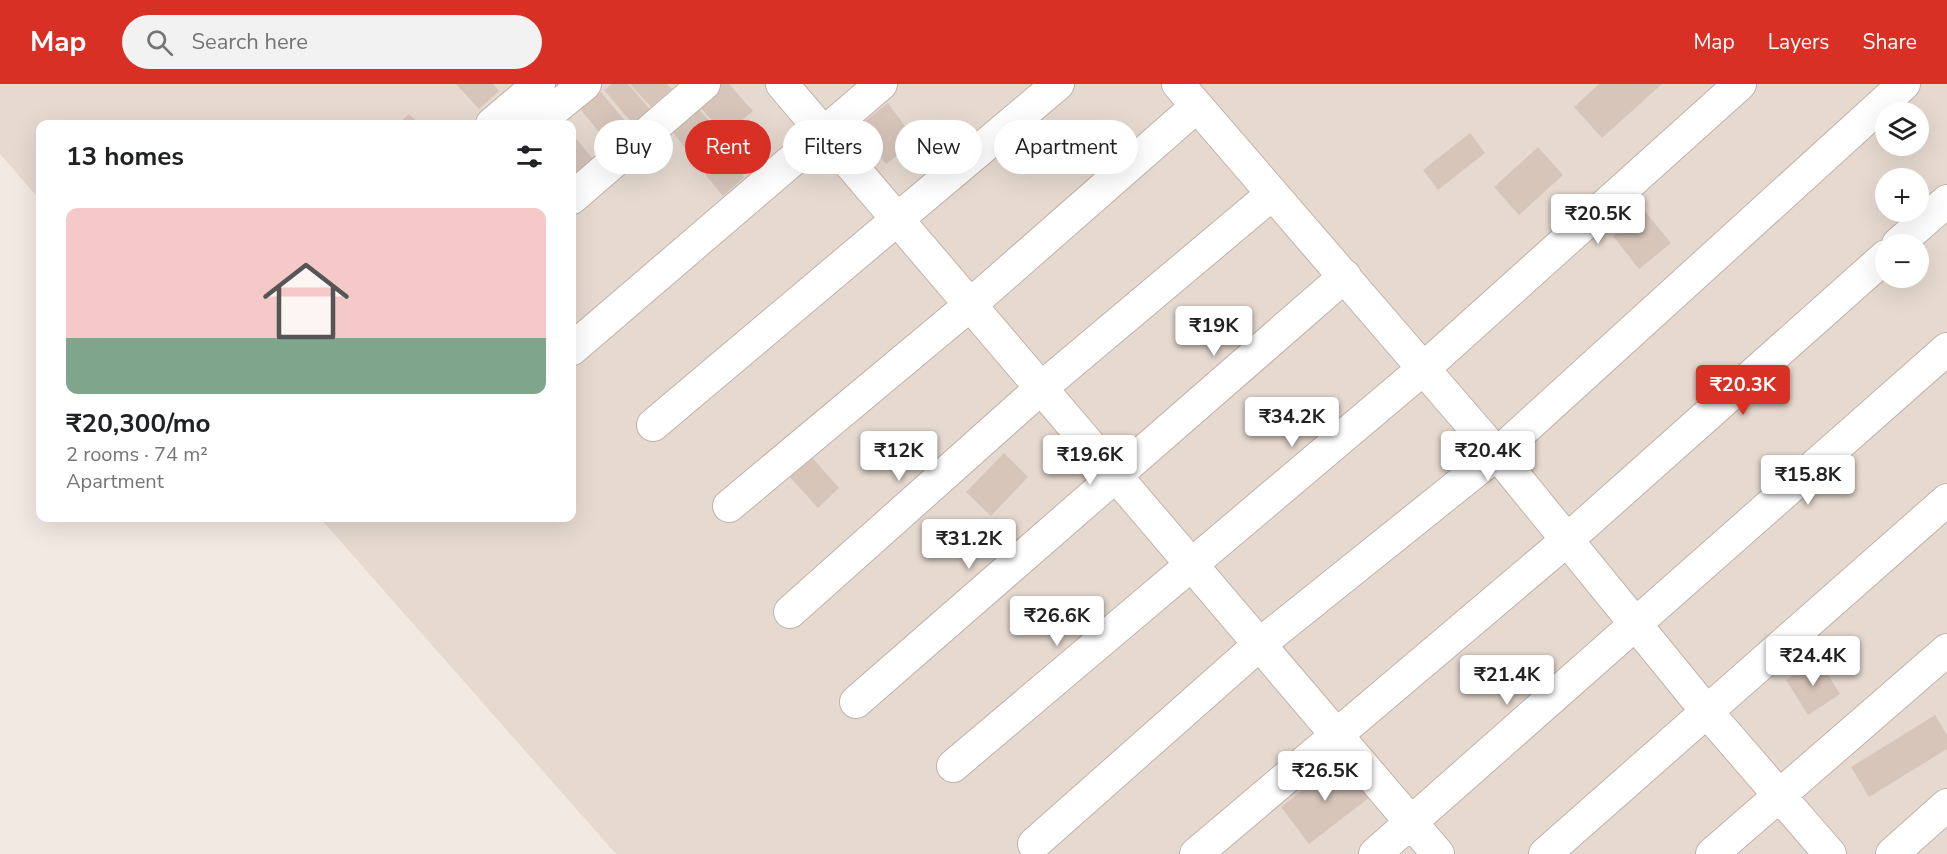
<!DOCTYPE html>
<meta charset="utf-8">
<style>
:root{--surface:#fff;--page:#f2f2f2;--text:#202124;--muted:#757577;--line:#e0e0e0;--accent:#d93025}
body{margin:0;font-family:"Nunito Sans",sans-serif;background:var(--page);color:var(--text);height:100vh;display:flex;flex-direction:column;font-size:22px;white-space:nowrap}
*{box-sizing:border-box;margin:0}
p{font-size:20px;color:var(--muted)}
.icon{flex:none;width:33px;height:33px;fill:none;stroke:currentColor;stroke-width:2;stroke-linecap:round;stroke-linejoin:round}
.map{position:relative;flex:1;overflow:hidden}
.side{position:absolute;left:36px;top:36px;width:540px;height:402px;display:flex;flex-direction:column;background:var(--surface);border-radius:12px;box-shadow:0 6px 24px #0002}
.side>*{flex:none}
.banner{position:absolute;left:594px;top:36px;width:570px;height:54px;display:flex;gap:12px}
.buttons{position:absolute;left:1875px;top:18px;display:grid;gap:12px}
.buttons a{display:grid;place-items:center;width:54px;height:54px;border-radius:50%;background:var(--surface);box-shadow:0 6px 24px #0002;font-size:30px}
.price{position:absolute;translate:-50% -51px;padding:0 14px;border-radius:6px;background:#fff;color:#222;font-size:20px;line-height:39px;filter:drop-shadow(0 2px 3px #0008)}
.price::after{content:'';position:absolute;left:50%;top:36px;width:18px;height:14px;margin-left:-9px;background:inherit;clip-path:polygon(0 0,100% 0,50% 100%)}
.price.selected{background:var(--accent);color:#fff}
ul{padding:0;list-style:none}
li{display:grid;align-content:center;gap:12px;height:318px;padding:0 30px}
li+li{border-top:2px solid var(--line)}
li span{display:grid;place-items:center;height:186px;border-radius:12px;color:#555}
li>.icon{margin-inline-start:auto}
span .icon{width:108px;height:108px;fill:#fffc;stroke-width:1}
li b{font-size:26px}
h2{display:flex;justify-content:space-between;align-items:center;height:72px;padding:0 30px;font-size:26px}
.pill{padding:0 21px;border-radius:27px;background:var(--surface);box-shadow:0 6px 24px #0002;font-size:21px;line-height:54px}
.pill.selected{background:var(--accent);color:#fff}
header{display:flex;align-items:center;gap:36px;box-sizing:border-box;height:84px;padding:0 30px;background:var(--accent);color:#fff}
header strong{font-size:28px}
nav{display:flex;gap:33px;margin-inline-start:auto;font-size:21px}
.search{width:420px;height:54px;background:var(--page);display:flex;align-items:center;gap:15px;box-sizing:border-box;padding:0 21px;border-radius:33px;color:var(--muted);font-size:22px}
.map>svg:first-child{display:block}
</style>
<header>
<strong>Map</strong>
<div class="search"><svg class="icon" aria-label="search" viewBox="0 0 24 24"><circle cx="10" cy="10" r="6"/><path d="M15 15l6 6"/></svg>Search here</div>
<nav><a>Map</a><a>Layers</a><a>Share</a></nav>
</header>
<div class="map">
<svg width="1947" height="770" viewBox="0 0 1947 770">
<rect width="100%" height="100%" fill="#f2e9e2"/>
<path fill="#e6dad0" fill-rule="evenodd" d="M 0,0 L 1947,0 L 1947,770 L 616,770 L 320,434 L 572,434 L 572,40 L 40,40 L 40,116 L 0,70 ZM 1886,28 L 1918,28 L 1918,62 L 1886,62 ZM 1886,94 L 1918,94 L 1918,128 L 1886,128 ZM 1886,160 L 1918,160 L 1918,194 L 1886,194 Z"/>
<path fill="#d7c5ba" d="M 456,0 L 493,0 L 499,7 L 479,25 Z
M 612,0 L 628,0 L 650,25 L 633,40 L 604,6 Z
M 630,0 L 667,0 L 672,5 L 651,23 Z
M 721,0 L 729,0 L 753,27 L 725,51 L 698,21 Z
M 1599,0 L 1662,0 L 1602,54 L 1574,23 Z
M 601,8 L 630,43 L 609,60 L 580,25 Z
M 888,19 L 916,57 L 886,80 L 858,43 Z
M 696,22 L 721,50 L 695,76 L 670,45 Z
M 409,30 L 420,40 L 398,40 Z
M 1470,49 L 1485,69 L 1438,106 L 1423,86 Z
M 572,50 L 594,76 L 572,96 Z
M 717,60 L 744,93 L 723,112 L 695,78 Z
M 1538,63 L 1563,91 L 1519,131 L 1494,103 Z
M 1644,126 L 1671,159 L 1639,185 L 1613,152 Z
M 1004,369 L 1028,393 L 991,432 L 966,408 Z
M 809,370 L 839,404 L 818,424 L 788,391 Z
M 1818,575 L 1840,610 L 1808,631 L 1786,596 Z
M 1935,631 L 1947,651 L 1947,665 L 1869,713 L 1851,683 Z
M 1341,676 L 1370,713 L 1309,760 L 1281,723 Z"/>
<g fill="none" stroke-linecap="round" stroke-linejoin="round">
<defs>
<path id="street" d="M 782,0 L 1438,770
M 1178,0 L 1497,370 L 1708,629 L 1830,770
M 492,40 L 539,0
M 536,40 L 585,0
M 572,114 L 704,0
M 1898,160 L 1947,117
M 572,265 L 881,0
M 653,341 L 1058,0
M 729,422 L 970,221 L 1197,22
M 790,528 L 1040,305 L 1271,111
M 856,618 L 1345,192
M 953,682 L 1423,285 L 1740,0
M 1034,760 L 1260,560 L 1497,370 L 1904,0
M 1196,770 L 1567,456 L 1886,172
M 1375,770 L 1947,265
M 1545,770 L 1947,416
M 1712,770 L 1947,566
M 1892,770 L 1947,721"/>
</defs>
<use href="#street" stroke="#c0b2a7" stroke-width="34"/>
<use href="#street" stroke="#fff" stroke-width="32"/>
</g>
</svg>
<div class="buttons">
<a><svg class="icon" aria-label="layers" viewBox="0 0 24 24"><path d="M12 4l9 5-9 5-9-5zM3 14l9 5 9-5"/></svg></a>
<a>+</a>
<a>−</a>
</div>
<b class="price" style="left:1598px;top:161px">₹20.5K</b>
<b class="price" style="left:1214px;top:273px">₹19K</b>
<b class="price selected" style="left:1743px;top:332px">₹20.3K</b>
<b class="price" style="left:1292px;top:364px">₹34.2K</b>
<b class="price" style="left:899px;top:398px">₹12K</b>
<b class="price" style="left:1488px;top:398px">₹20.4K</b>
<b class="price" style="left:1090px;top:402px">₹19.6K</b>
<b class="price" style="left:1808px;top:422px">₹15.8K</b>
<b class="price" style="left:969px;top:486px">₹31.2K</b>
<b class="price" style="left:1057px;top:563px">₹26.6K</b>
<b class="price" style="left:1813px;top:603px">₹24.4K</b>
<b class="price" style="left:1507px;top:622px">₹21.4K</b>
<b class="price" style="left:1325px;top:718px">₹26.5K</b>
<div class="banner">
<a class="pill">Buy</a>
<a class="pill selected">Rent</a>
<a class="pill">Filters</a>
<a class="pill">New</a>
<a class="pill">Apartment</a>
</div>
<section class="side">
<h2>13 homes<svg class="icon" aria-label="filters" viewBox="0 0 24 24"><path d="M4 7h16M4 17h16"/><circle cx="9" cy="7" r="2"/><circle cx="15" cy="17" r="2"/></svg></h2>
<ul>
<li><span style="background:linear-gradient(#f6c9c9 70%,#7fa58c 0)"><svg class="icon" aria-label="home" viewBox="0 0 24 24"><path d="M3 11l9-7 9 7M6 9v11h12V9"/></svg></span><div><b>₹20,300/mo</b><p>2 rooms · 74 m²</p><p>Apartment</p></div></li>
</ul>
</section>
</div>
